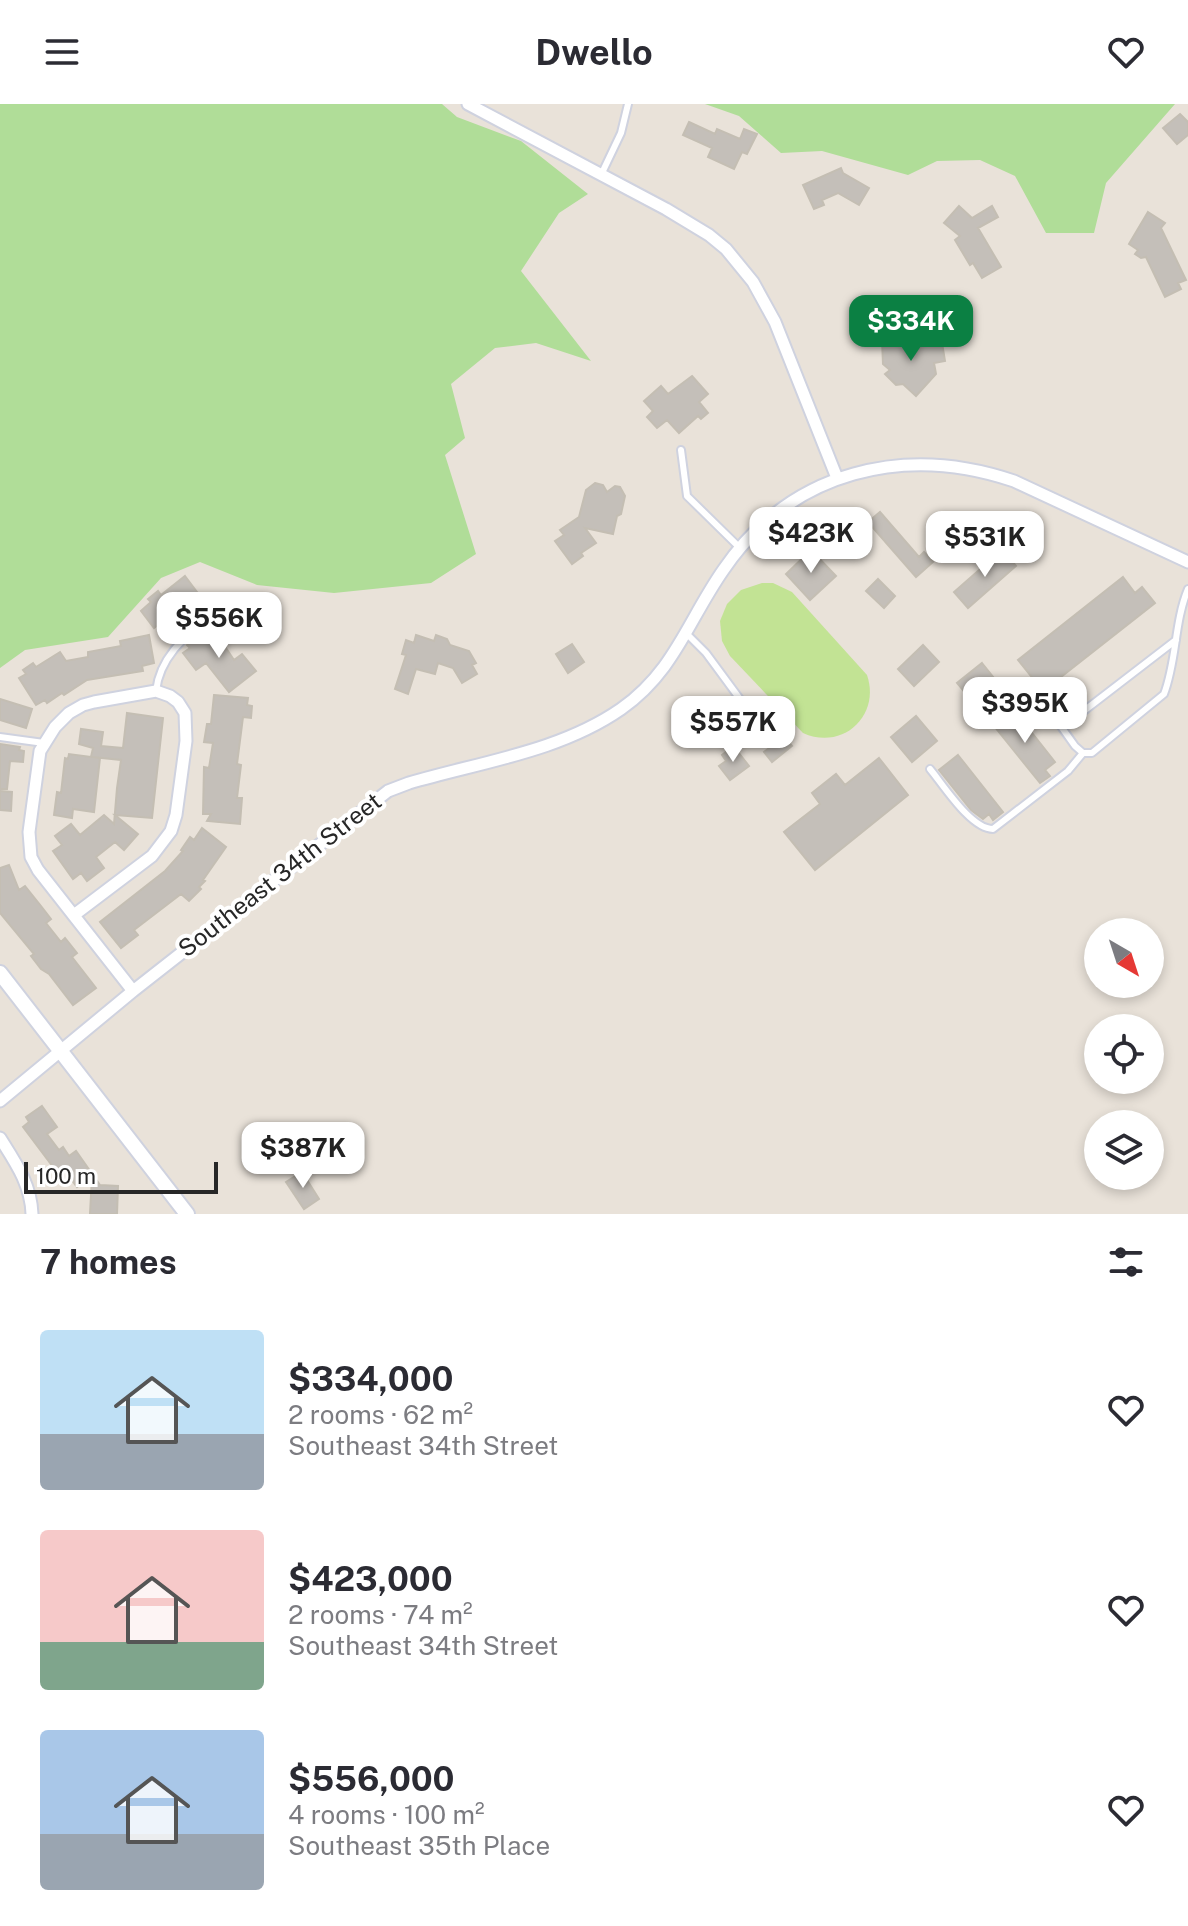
<!DOCTYPE html>
<meta charset="utf-8">
<style>
:root{--surface:#fff;--page:#f7f7f7;--text:#2b2b33;--muted:#7c7c81;--accent:#0b8043}
body{margin:0;font-family:"Public Sans",sans-serif;background:var(--page);color:var(--text);height:100vh;display:flex;flex-direction:column;font-size:30px;white-space:nowrap}
*{box-sizing:border-box;margin:0}
p{font-size:26px;color:var(--muted)}
.icon{flex:none;width:44px;height:44px;fill:none;stroke:currentColor;stroke-width:2;stroke-linecap:round;stroke-linejoin:round}
.map{position:relative;height:1110px;overflow:hidden}
.drawer{display:flex;flex-direction:column;background:var(--surface);flex:1}
.drawer>*{flex:none}
.needle{width:52px;rotate:141deg}
.buttons{position:absolute;left:1084px;top:814px;display:grid;gap:16px}
.buttons a{display:grid;place-items:center;width:80px;height:80px;border-radius:50%;background:var(--surface);box-shadow:0 4px 12px #0003;font-size:40px}
.scale{position:absolute;left:24px;bottom:20px;width:194px;box-sizing:border-box;padding-left:8px;border:4px solid #272727;border-top:0;font-size:22px;line-height:28px;white-space:nowrap;color:#272727;-webkit-text-stroke:6px #fff;paint-order:stroke}
.price{position:absolute;translate:-50% -68px;padding:0 18px;border-radius:16px;background:#fff;color:#222;font-size:26px;line-height:52px;filter:drop-shadow(0 2px 4px #0008)}
.price::after{content:'';position:absolute;left:50%;top:48px;width:24px;height:18px;margin-left:-12px;background:inherit;clip-path:polygon(0 0,100% 0,50% 100%)}
.price.selected{background:var(--accent);color:#fff}
ul{padding:0;list-style:none}
li{display:flex;align-items:center;gap:24px;height:200px;padding:0 40px}
li span{display:grid;place-items:center;flex:none;width:224px;height:160px;border-radius:8px;color:#555}
li>.icon{margin-inline-start:auto}
span .icon{width:96px;height:96px;fill:#fffc;stroke-width:1}
li b{font-size:34px}
h2{display:flex;justify-content:space-between;align-items:center;height:96px;padding:0 40px;font-size:34px}
header{display:flex;justify-content:space-between;align-items:center;height:104px;padding:0 40px;background:var(--surface);font-size:36px;font-weight:700}
.map>svg:first-child{display:block}
</style>
<header><svg class="icon" aria-label="menu" viewBox="0 0 24 24"><path d="M4 6h16M4 12h16M4 18h16"/></svg>Dwello<svg class="icon" aria-label="heart" viewBox="0 0 24 24"><path d="M12 20l-8-8c-3-5 5-10 8-4 3-6 11-1 8 4z"/></svg></header>
<div class="map">
<svg width="1188" height="1110" viewBox="0 0 1188 1110">
<rect width="100%" height="100%" fill="#e9e2d9"/>
<path fill="#b0dd98" d="M 0,0 L 442,0 L 457,13 L 521,37 L 588,90 L 559,109 L 521,167 L 591,257 L 536,239 L 495,244 L 451,280 L 465,334 L 445,351 L 476,450 L 431,479 L 334,489 L 257,481 L 200,458 L 161,474 L 108,533 L 25,546 L 0,564 Z
M 705,0 L 1175,0 L 1106,79 L 1094,129 L 1046,129 L 1015,72 L 980,56 L 937,57 L 908,71 L 822,47 L 781,49 L 739,12 Z"/>
<path fill="#c2e394" d="M 762,479 L 773,479 L 792,488 L 867,571 C 881,612 842,647 803,629 L 730,552 L 722,537 L 720,517 L 727,500 L 741,486 Z"/>
<path fill="#c4bfb9" stroke="#c4beb3" stroke-width="2" d="M 1180,10 L 1188,18 L 1188,31 L 1177,40 L 1163,24 Z
M 689,18 L 715,30 L 717,25 L 740,35 L 744,25 L 757,30 L 747,50 L 742,48 L 734,65 L 708,53 L 712,44 L 683,31 Z
M 841,64 L 843,69 L 869,84 L 859,101 L 838,89 L 822,96 L 824,101 L 814,105 L 803,81 Z
M 959,102 L 972,114 L 992,102 L 998,113 L 978,124 L 1001,163 L 982,174 L 973,159 L 970,161 L 955,136 L 960,132 L 944,119 Z
M 1148,108 L 1165,119 L 1161,124 L 1186,176 L 1178,179 L 1181,185 L 1165,193 L 1146,153 L 1141,154 L 1135,150 L 1138,146 L 1129,140 Z
M 903,233 L 905,245 L 942,239 L 945,257 L 934,259 L 936,270 L 916,292 L 903,280 L 896,281 L 885,270 L 890,266 L 883,260 L 882,236 Z
M 692,272 L 708,290 L 699,298 L 708,309 L 701,315 L 698,312 L 679,329 L 667,316 L 657,324 L 647,313 L 653,307 L 644,297 L 661,282 L 668,290 Z
M 595,379 L 603,381 L 607,388 L 615,382 L 620,383 L 625,392 L 621,410 L 617,412 L 613,430 L 585,424 L 596,439 L 581,449 L 583,452 L 572,460 L 555,437 L 564,431 L 560,426 L 579,413 L 586,386 Z
M 880,408 L 919,453 L 924,448 L 933,458 L 916,473 L 868,418 Z
M 811,446 L 836,472 L 810,496 L 786,470 Z
M 1002,446 L 1016,462 L 968,504 L 954,488 Z
M 185,472 L 200,492 L 197,494 L 205,504 L 171,528 L 163,517 L 154,524 L 141,507 L 151,498 L 148,495 L 158,487 L 161,491 Z
M 1123,473 L 1135,489 L 1142,483 L 1155,499 L 1043,587 L 1018,556 Z
M 878,475 L 895,492 L 884,504 L 866,487 Z
M 208,525 L 212,531 L 216,529 L 234,556 L 242,550 L 256,567 L 229,588 L 206,559 L 196,566 L 183,549 L 190,544 L 187,541 Z
M 149,531 L 154,559 L 142,562 L 143,567 L 87,576 L 64,591 L 62,589 L 47,599 L 45,596 L 36,601 L 19,574 L 26,570 L 23,566 L 33,559 L 36,563 L 60,548 L 66,557 L 88,553 L 88,548 L 121,542 L 120,537 Z
M 416,531 L 434,537 L 436,531 L 447,535 L 450,541 L 469,547 L 476,559 L 472,561 L 477,570 L 462,579 L 453,564 L 438,559 L 435,570 L 416,565 L 408,590 L 395,585 L 406,551 L 402,550 L 406,536 L 414,539 Z
M 572,540 L 584,558 L 568,569 L 556,550 Z
M 923,541 L 939,558 L 914,582 L 898,565 Z
M 982,559 L 1002,584 L 978,604 L 957,579 Z
M 214,591 L 248,594 L 247,601 L 252,602 L 251,614 L 243,613 L 237,660 L 241,661 L 237,694 L 242,694 L 240,720 L 207,717 L 211,710 L 203,710 L 204,663 L 209,664 L 213,639 L 204,638 L 207,620 L 211,620 Z
M 0,595 L 32,605 L 26,624 L 0,616 Z
M 1014,606 L 1055,658 L 1045,666 L 1050,672 L 1040,679 L 994,622 Z
M 127,609 L 163,614 L 152,714 L 115,711 L 138,730 L 124,746 L 115,738 L 96,753 L 104,764 L 87,777 L 81,769 L 73,775 L 53,747 L 62,741 L 55,732 L 71,720 L 80,731 L 104,711 L 114,720 L 117,684 L 121,656 L 92,653 L 100,654 L 94,708 L 73,705 L 72,714 L 54,711 L 57,688 L 61,689 L 65,654 L 68,655 L 69,650 L 91,653 L 93,644 L 79,640 L 81,625 L 103,628 L 101,642 L 123,644 Z
M 916,612 L 937,637 L 912,658 L 891,633 Z
M 784,633 L 792,642 L 772,658 L 764,648 Z
M 0,640 L 20,643 L 19,646 L 24,647 L 23,658 L 10,657 L 7,685 L 0,685 Z
M 731,644 L 736,650 L 738,648 L 749,662 L 730,676 L 719,662 L 726,657 L 722,651 Z
M 958,651 L 1003,708 L 993,716 L 989,710 L 983,715 L 971,706 L 939,666 Z
M 879,654 L 908,691 L 815,766 L 784,728 L 820,700 L 812,689 L 836,670 L 845,681 Z
M 0,687 L 12,688 L 11,707 L 0,706 Z
M 202,724 L 226,743 L 203,776 L 205,777 L 199,783 L 201,785 L 189,797 L 181,790 L 134,826 L 138,831 L 121,844 L 100,818 L 165,767 L 183,747 L 181,746 L 190,733 L 194,736 Z
M 9,761 L 19,786 L 25,782 L 41,802 L 51,815 L 46,819 L 61,838 L 65,834 L 77,849 L 72,853 L 96,884 L 73,901 L 49,870 L 41,865 L 31,852 L 34,850 L 0,809 L 0,764 Z
M 42,1002 L 57,1023 L 47,1030 L 59,1046 L 63,1043 L 69,1052 L 76,1047 L 100,1081 L 118,1082 L 117,1110 L 90,1110 L 92,1072 L 77,1083 L 65,1067 L 59,1071 L 23,1023 L 29,1018 L 26,1013 Z
M 302,1068 L 319,1095 L 304,1105 L 286,1078 Z"/>
<g fill="none" stroke-linecap="round" stroke-linejoin="round">
<defs>
<path id="service" d="M 601,71 L 621,29 L 628,0
M 681,346 L 687,392 L 740,444
M 687,530 L 706,549 L 768,633
M 1020,581 L 1040,593 L 1075,642 L 1083,649 L 1092,649 L 1164,590 C 1177,556 1174,519 1188,485
M 156,587 C 160,552 186,532 211,511
M 1063,623 L 1176,536
M 0,633 L 44,639
M 930,665 C 944,682 971,725 993,725 L 1068,667 L 1083,649"/>
<path id="minor" d="M 468,0 L 666,105 L 709,131 L 726,145 L 753,178 L 775,218 L 837,374
M 74,811 L 152,752 L 171,727 L 176,711 L 186,637 L 185,609 L 178,598 L 170,592 L 156,587 L 94,598 L 83,601 L 69,609 L 55,623 L 40,647 L 29,728 L 31,753 L 38,766 L 133,887
M 0,997 L 133,887 L 388,687 L 409,679 C 480,658 559,648 621,605 C 675,567 688,516 724,465 C 792,366 905,340 1014,377 L 1188,458
M 0,1034 C 15,1058 31,1080 32,1110"/>
<path id="tertiary" d="M 0,869 L 187,1110"/>
</defs>
<use href="#service" stroke="#cfd2df" stroke-width="10"/>
<use href="#minor" stroke="#cfd2df" stroke-width="15"/>
<use href="#tertiary" stroke="#cfd2df" stroke-width="18"/>
<use href="#service" stroke="#fff" stroke-width="6"/>
<use href="#minor" stroke="#fff" stroke-width="11"/>
<use href="#tertiary" stroke="#fff" stroke-width="14"/>
</g>
<g text-anchor="middle" stroke-width="8" stroke-linejoin="round" paint-order="stroke">
<g font-size="24" fill="#272727" stroke="#fff">
<text transform="translate(280 771) rotate(-38)" y="8">Southeast 34th Street</text>
</g>
</g>
</svg>
<div class="buttons">
<a><svg class="needle" viewBox="-14 -14 28 28"><path d="M0-13l5 13h-10z" fill="#e53935"/><path d="M0 13l5-13h-10z" fill="#7c7c81"/></svg></a>
<a><svg class="icon" aria-label="locate" viewBox="0 0 24 24"><circle cx="12" cy="12" r="6"/><path d="M12 2v4M12 18v4M2 12h4M18 12h4"/></svg></a>
<a><svg class="icon" aria-label="layers" viewBox="0 0 24 24"><path d="M12 4l9 5-9 5-9-5zM3 14l9 5 9-5"/></svg></a>
</div>
<div class="scale">100 m</div>
<b class="price selected" style="left:911px;top:259px">$334K</b>
<b class="price" style="left:811px;top:471px">$423K</b>
<b class="price" style="left:985px;top:475px">$531K</b>
<b class="price" style="left:219px;top:556px">$556K</b>
<b class="price" style="left:1025px;top:641px">$395K</b>
<b class="price" style="left:733px;top:660px">$557K</b>
<b class="price" style="left:303px;top:1086px">$387K</b>
</div>
<section class="drawer">
<h2>7 homes<svg class="icon" aria-label="filters" viewBox="0 0 24 24"><path d="M4 7h16M4 17h16"/><circle cx="9" cy="7" r="2"/><circle cx="15" cy="17" r="2"/></svg></h2>
<ul>
<li><span style="background:linear-gradient(#bfe0f5 65%,#9aa5b1 0)"><svg class="icon" aria-label="home" viewBox="0 0 24 24"><path d="M3 11l9-7 9 7M6 9v11h12V9"/></svg></span><div><b>$334,000</b><p>2 rooms · 62 m²</p><p>Southeast 34th Street</p></div><svg class="icon" aria-label="heart" viewBox="0 0 24 24"><path d="M12 20l-8-8c-3-5 5-10 8-4 3-6 11-1 8 4z"/></svg></li>
<li><span style="background:linear-gradient(#f6c9c9 70%,#7fa58c 0)"><svg class="icon" aria-label="home" viewBox="0 0 24 24"><path d="M3 11l9-7 9 7M6 9v11h12V9"/></svg></span><div><b>$423,000</b><p>2 rooms · 74 m²</p><p>Southeast 34th Street</p></div><svg class="icon" aria-label="heart" viewBox="0 0 24 24"><path d="M12 20l-8-8c-3-5 5-10 8-4 3-6 11-1 8 4z"/></svg></li>
<li><span style="background:linear-gradient(#a9c7e8 65%,#9aa5b1 0)"><svg class="icon" aria-label="home" viewBox="0 0 24 24"><path d="M3 11l9-7 9 7M6 9v11h12V9"/></svg></span><div><b>$556,000</b><p>4 rooms · 100 m²</p><p>Southeast 35th Place</p></div><svg class="icon" aria-label="heart" viewBox="0 0 24 24"><path d="M12 20l-8-8c-3-5 5-10 8-4 3-6 11-1 8 4z"/></svg></li>
</ul>
</section>
